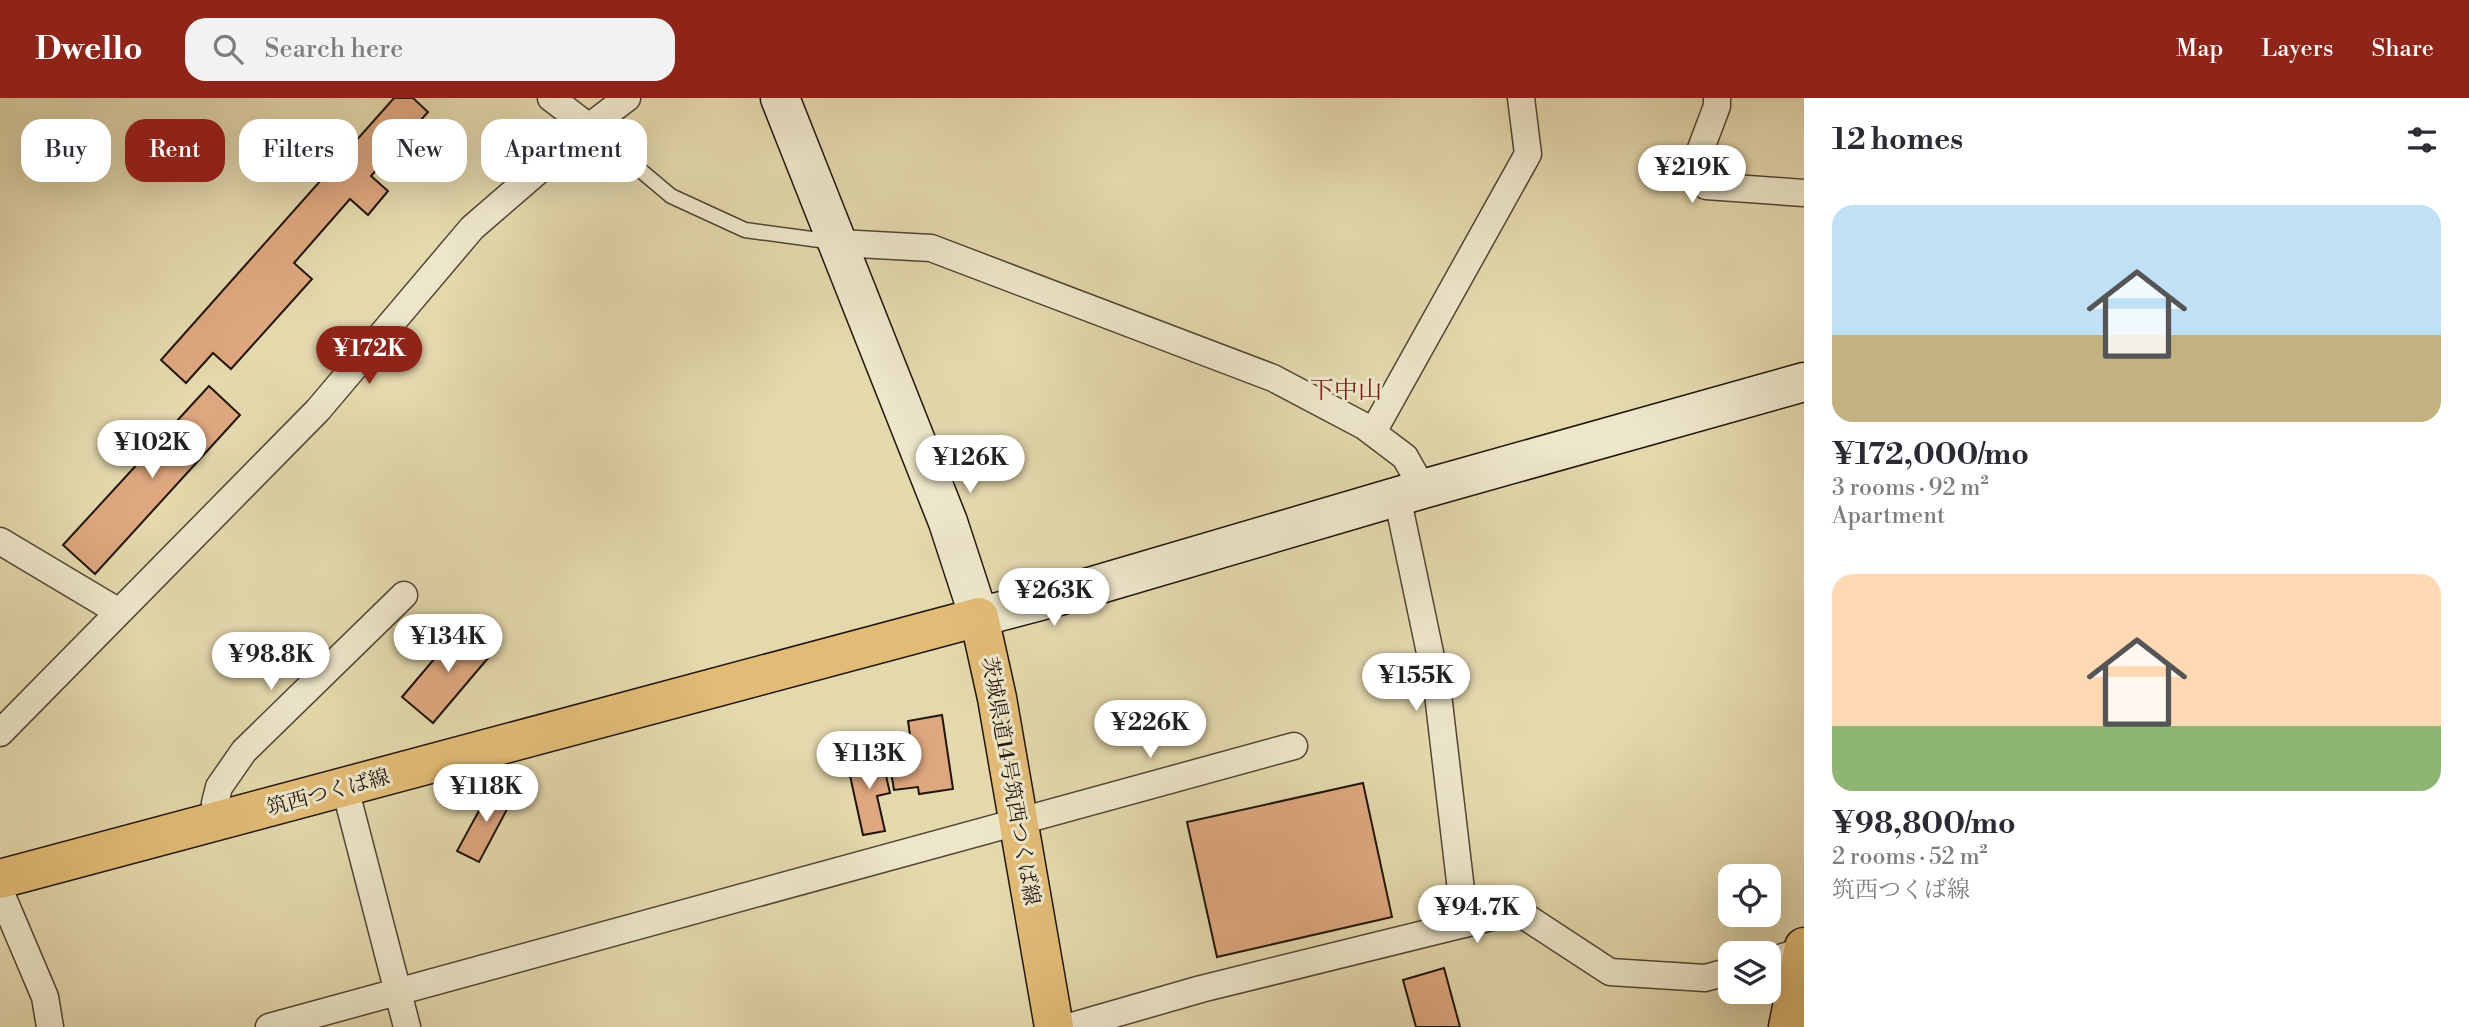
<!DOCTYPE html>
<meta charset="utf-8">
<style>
:root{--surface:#fff;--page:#f2f2f3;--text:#2b2b33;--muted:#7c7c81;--accent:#8f2418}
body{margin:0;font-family:"Libre Bodoni","Noto Serif JP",serif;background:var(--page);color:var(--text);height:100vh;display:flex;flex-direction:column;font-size:26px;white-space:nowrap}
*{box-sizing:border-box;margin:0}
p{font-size:23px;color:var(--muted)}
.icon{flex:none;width:38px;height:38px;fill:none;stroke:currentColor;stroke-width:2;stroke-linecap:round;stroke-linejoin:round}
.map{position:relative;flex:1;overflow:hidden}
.drawer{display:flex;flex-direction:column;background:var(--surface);width:665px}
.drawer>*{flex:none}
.top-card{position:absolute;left:21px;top:21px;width:665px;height:63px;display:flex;gap:14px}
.tools{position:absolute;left:1718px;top:766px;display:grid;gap:14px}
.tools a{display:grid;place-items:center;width:63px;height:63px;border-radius:14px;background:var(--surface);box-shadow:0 7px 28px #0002;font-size:35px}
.price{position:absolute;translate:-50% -60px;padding:0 16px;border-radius:24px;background:#fff;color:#222;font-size:23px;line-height:46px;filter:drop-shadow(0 2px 4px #0008)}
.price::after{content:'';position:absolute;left:50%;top:42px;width:21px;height:16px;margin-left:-10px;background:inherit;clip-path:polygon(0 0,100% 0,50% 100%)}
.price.active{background:var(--accent);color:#fff}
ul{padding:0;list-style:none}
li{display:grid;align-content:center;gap:14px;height:371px;padding:0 28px}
li span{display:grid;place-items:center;height:217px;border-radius:21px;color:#555}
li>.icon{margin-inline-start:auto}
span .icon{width:126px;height:126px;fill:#fffc;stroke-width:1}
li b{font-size:30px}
h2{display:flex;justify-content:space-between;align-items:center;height:84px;padding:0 28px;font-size:30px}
.chip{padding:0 24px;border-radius:21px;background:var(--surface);box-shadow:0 7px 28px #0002;font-size:24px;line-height:63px}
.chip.active{background:var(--accent);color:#fff}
header{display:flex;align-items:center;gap:42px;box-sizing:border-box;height:98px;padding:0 35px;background:var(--accent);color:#fff}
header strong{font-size:33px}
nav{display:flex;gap:38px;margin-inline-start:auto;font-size:24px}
.search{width:490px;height:63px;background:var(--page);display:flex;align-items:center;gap:18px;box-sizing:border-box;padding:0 24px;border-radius:21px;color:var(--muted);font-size:26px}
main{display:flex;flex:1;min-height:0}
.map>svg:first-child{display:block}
</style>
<header>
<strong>Dwello</strong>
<div class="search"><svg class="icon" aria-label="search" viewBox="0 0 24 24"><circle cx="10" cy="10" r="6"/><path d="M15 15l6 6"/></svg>Search here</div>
<nav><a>Map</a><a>Layers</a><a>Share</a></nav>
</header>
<main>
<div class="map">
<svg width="1804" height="929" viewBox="0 0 1804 929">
<rect width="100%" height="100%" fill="#e4d8ad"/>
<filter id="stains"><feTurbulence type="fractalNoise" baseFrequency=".00286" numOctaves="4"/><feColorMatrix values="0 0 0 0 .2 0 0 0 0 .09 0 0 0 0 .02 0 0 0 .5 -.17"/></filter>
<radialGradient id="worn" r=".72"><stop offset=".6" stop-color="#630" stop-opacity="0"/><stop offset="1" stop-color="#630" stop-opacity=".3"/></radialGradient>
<path fill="#dea77f" stroke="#20160b" stroke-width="2" d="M 394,0 L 413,0 L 428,14 L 371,78 L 388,93 L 368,117 L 350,101 L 294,165 L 312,181 L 231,271 L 213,255 L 186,285 L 161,262 Z
M 209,288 L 240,317 L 95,476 L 63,447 Z
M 463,527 L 494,553 L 433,625 L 402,599 Z
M 942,617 L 953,691 L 919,696 L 918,689 L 894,692 L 889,661 L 913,658 L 908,623 Z
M 881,656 L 890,695 L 877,698 L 885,733 L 863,737 L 847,664 Z
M 1363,685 L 1392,819 L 1217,859 L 1187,724 Z
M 493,687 L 514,698 L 479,764 L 457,753 Z
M 1444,870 L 1460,929 L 1416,929 L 1403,882 Z"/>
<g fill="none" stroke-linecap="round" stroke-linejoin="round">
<defs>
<path id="lane" d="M 589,29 L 671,98 L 745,132 L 834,144"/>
<path id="street" d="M 551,0 L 589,29
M 1717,0 L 1717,8 L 1700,53 L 1706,88 L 1804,95
M 839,145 L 931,150 L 1273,280 L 1364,328 L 1405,359 L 1423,391
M 1373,334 L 1528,56 L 1521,0
M 1397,398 L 1437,588 L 1465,826
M 0,443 L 119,514
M 0,635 L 318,312 L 472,130 L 589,29 L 627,0
M 345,690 L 407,929
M 220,723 L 215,705 L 219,689 L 244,653 L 404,497
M 0,793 L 45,899 L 50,929
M 1769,863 L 1803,853
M 269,929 L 1294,648
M 1069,929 L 1201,891 L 1517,813 L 1610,874 L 1705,880 L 1731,873"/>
<path id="secondary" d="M 780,0 L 948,424 L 979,519 L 1059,498 L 1423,391 L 1804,284"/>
<path id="primary" d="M 0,781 L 979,519 L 997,600 L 1054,929
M 1788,929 L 1804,849"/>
</defs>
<use href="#lane" stroke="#514634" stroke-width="17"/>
<use href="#street" stroke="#514634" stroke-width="29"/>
<use href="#secondary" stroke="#20160b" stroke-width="41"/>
<use href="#primary" stroke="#20160b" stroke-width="41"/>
<use href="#lane" stroke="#ede6ca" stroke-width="14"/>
<use href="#street" stroke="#ede6ca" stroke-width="26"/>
<use href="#secondary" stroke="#ede6ca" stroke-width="38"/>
<use href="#primary" stroke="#e2bc76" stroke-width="38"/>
</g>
<g text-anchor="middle" stroke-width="6" stroke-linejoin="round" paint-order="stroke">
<g font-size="21" fill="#20160b" stroke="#ede6ca">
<text transform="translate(1011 683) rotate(80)" y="7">茨城県道14号筑西つくば線</text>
<text transform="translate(328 694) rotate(-15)" y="7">筑西つくば線</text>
</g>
<g font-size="24" fill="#7a1f14" stroke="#ede6ca">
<text x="1346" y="300">下中山</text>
</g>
</g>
<rect width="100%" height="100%" filter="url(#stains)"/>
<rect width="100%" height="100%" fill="url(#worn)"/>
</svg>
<div class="tools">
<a><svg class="icon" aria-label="locate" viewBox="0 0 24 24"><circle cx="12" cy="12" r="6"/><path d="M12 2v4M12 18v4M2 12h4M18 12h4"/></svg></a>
<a><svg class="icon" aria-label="layers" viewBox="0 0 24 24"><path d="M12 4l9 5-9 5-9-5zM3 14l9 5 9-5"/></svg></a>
</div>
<b class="price" style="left:1692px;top:107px">¥219K</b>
<b class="price active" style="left:369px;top:288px">¥172K</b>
<b class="price" style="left:152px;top:382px">¥102K</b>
<b class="price" style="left:970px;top:397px">¥126K</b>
<b class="price" style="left:1054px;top:530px">¥263K</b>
<b class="price" style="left:448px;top:576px">¥134K</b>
<b class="price" style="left:271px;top:594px">¥98.8K</b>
<b class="price" style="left:1416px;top:615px">¥155K</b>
<b class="price" style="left:1150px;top:662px">¥226K</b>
<b class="price" style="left:869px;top:693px">¥113K</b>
<b class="price" style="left:486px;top:726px">¥118K</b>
<b class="price" style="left:1477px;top:847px">¥94.7K</b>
<div class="top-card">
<a class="chip">Buy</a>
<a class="chip active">Rent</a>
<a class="chip">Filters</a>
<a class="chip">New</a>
<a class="chip">Apartment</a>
</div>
</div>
<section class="drawer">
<h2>12 homes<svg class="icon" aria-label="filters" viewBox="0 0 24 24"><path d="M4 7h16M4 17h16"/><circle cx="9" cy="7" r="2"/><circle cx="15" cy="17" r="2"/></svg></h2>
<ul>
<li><span style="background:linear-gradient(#bfe0f5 60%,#c2b280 0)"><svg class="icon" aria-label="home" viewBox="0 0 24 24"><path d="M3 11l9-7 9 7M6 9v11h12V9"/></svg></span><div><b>¥172,000/mo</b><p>3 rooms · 92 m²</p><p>Apartment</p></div></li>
<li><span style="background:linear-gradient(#ffd9b3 70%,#8fb573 0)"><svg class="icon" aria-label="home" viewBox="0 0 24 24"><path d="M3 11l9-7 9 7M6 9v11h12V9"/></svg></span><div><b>¥98,800/mo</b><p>2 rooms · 52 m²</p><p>筑西つくば線</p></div></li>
</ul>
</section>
</main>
